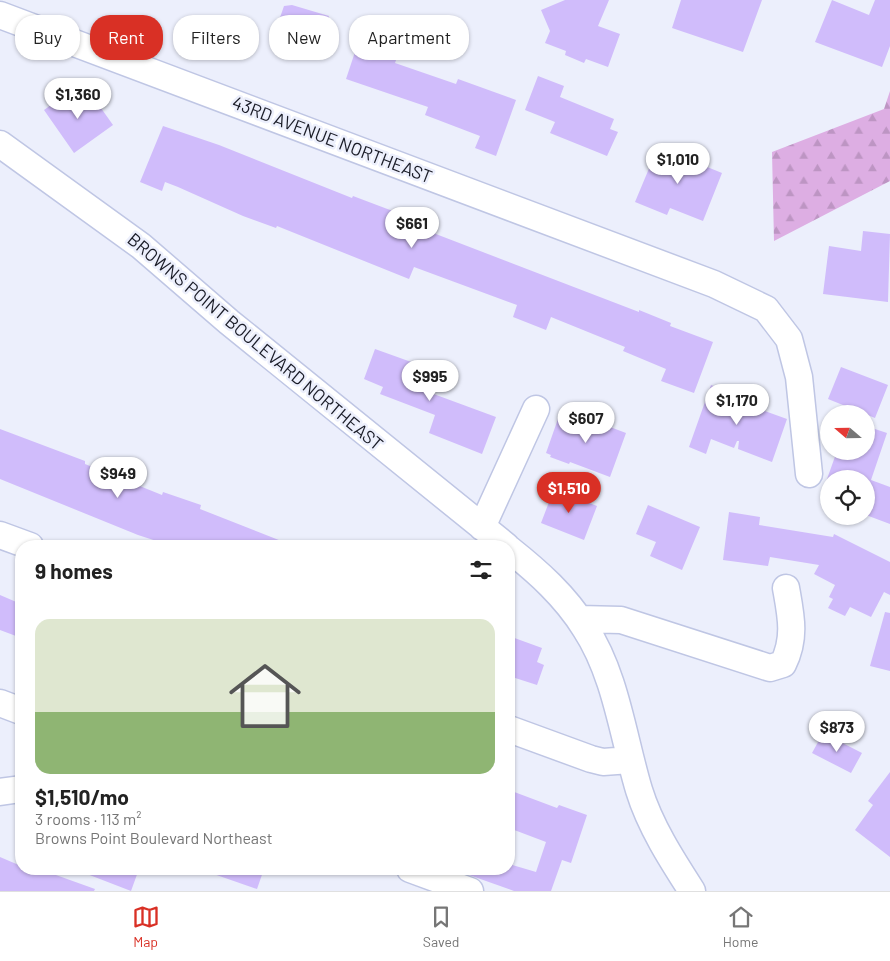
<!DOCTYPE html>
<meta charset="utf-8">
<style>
:root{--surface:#fff;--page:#f6f6f6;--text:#222;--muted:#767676;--line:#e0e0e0;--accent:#d93025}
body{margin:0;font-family:Barlow,sans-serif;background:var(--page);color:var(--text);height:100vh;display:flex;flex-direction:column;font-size:19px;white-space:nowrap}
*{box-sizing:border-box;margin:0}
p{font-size:16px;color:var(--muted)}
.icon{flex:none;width:28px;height:28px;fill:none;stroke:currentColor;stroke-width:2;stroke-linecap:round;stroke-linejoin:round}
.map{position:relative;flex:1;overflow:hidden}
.drawer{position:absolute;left:15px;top:540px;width:500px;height:335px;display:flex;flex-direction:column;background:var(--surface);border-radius:20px;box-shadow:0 1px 4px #0004}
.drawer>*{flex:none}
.banner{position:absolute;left:15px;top:15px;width:500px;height:45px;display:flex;gap:10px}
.needle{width:32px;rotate:290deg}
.controls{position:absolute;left:820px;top:405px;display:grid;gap:10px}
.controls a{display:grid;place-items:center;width:55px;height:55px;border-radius:50%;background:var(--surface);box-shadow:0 1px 4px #0004;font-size:25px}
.price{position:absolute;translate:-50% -42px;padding:0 11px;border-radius:18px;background:#fff;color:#222;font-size:16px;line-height:32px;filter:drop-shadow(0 1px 2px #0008)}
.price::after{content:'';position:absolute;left:50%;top:30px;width:15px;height:11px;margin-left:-8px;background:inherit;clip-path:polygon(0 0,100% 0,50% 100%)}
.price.current{background:var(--accent);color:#fff}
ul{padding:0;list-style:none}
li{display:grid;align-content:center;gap:10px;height:265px;padding:0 20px}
li span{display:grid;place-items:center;height:155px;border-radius:15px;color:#555}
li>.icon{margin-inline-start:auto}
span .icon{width:90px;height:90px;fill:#fffc;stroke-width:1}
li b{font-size:21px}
h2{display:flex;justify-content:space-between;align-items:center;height:60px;padding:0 20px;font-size:21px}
.pill{padding:0 18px;border-radius:20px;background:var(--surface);box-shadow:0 1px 4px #0004;font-size:18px;line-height:45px}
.pill.current{background:var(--accent);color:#fff}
.tab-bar{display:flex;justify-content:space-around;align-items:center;height:70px;border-top:1px solid var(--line);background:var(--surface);font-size:14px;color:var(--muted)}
.tab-bar a{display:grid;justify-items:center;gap:2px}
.tab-bar .current{color:var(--accent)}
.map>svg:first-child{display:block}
</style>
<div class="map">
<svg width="890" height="891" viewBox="0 0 890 891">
<defs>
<pattern id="forest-firs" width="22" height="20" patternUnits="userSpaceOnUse" patternTransform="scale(1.25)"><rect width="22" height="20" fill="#ddaee3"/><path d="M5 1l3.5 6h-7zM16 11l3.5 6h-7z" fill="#bd95c3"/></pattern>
</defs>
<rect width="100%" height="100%" fill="#eceffc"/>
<path fill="url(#forest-firs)" d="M 890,91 L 890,181 L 774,241 L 772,152 L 884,109 Z"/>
<path fill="#d0bcfb" d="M 565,0 L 609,0 L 598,26 L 620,34 L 608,67 L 586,59 L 584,63 L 565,55 L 566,51 L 545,43 L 550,31 L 541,10 Z
M 681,0 L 762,0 L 743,52 L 672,28 Z
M 832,0 L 869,15 L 875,0 L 890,0 L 890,46 L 882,67 L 815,42 Z
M 292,5 L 329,16 L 316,56 L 283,45 L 276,29 L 284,6 Z
M 380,47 L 398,54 L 395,63 L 456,84 L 458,79 L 516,100 L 496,156 L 475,148 L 480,136 L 425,115 L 428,107 L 346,79 L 356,49 L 377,57 Z
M 538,76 L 564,86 L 560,97 L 614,119 L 610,129 L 618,132 L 607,156 L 550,133 L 555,122 L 525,110 Z
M 73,89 L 87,108 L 96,101 L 113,125 L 74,153 L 44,110 Z
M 163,126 L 219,145 L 352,198 L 353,196 L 398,213 L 431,226 L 428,231 L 639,312 L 639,310 L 671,323 L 670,326 L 713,342 L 694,393 L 661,381 L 666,369 L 623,351 L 625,347 L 551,317 L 546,330 L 513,317 L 517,305 L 414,267 L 409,279 L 277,226 L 276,228 L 243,216 L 178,187 L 165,182 L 162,191 L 140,182 Z
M 658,147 L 722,173 L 703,221 L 670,208 L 667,215 L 635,202 Z
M 863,231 L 890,234 L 888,302 L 823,294 L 829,246 L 861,251 Z
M 375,349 L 428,368 L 420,389 L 496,417 L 482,454 L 429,433 L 435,415 L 380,394 L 383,387 L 364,379 Z
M 841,367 L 888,385 L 875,418 L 828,399 Z
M 711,385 L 745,398 L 743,403 L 787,419 L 772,462 L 738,449 L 739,441 L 737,441 L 734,448 L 711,439 L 706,454 L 689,447 Z
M 559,416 L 578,423 L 581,416 L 626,433 L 610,477 L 570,462 L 569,464 L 550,457 L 551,455 L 546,453 Z
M 866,426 L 887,433 L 871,480 L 890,487 L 890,524 L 866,515 L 866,479 L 827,479 L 837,451 L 866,451 Z
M 0,429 L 85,461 L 85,464 L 162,495 L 163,492 L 201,505 L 200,509 L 294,546 L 172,546 L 138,535 L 0,479 Z
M 554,489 L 597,506 L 584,540 L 541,523 Z
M 648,505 L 700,527 L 682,570 L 650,556 L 656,542 L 636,534 Z
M 729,512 L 760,517 L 759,525 L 833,537 L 834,534 L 890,562 L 890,595 L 884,592 L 871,617 L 850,607 L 845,616 L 828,608 L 833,599 L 829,597 L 835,585 L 814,574 L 819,565 L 770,557 L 768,566 L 723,560 Z
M 0,595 L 21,604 L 21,624 L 16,636 L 0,630 Z
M 885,612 L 890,613 L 890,671 L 870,666 Z
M 509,636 L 542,648 L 537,662 L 544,665 L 537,685 L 509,676 Z
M 823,733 L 862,753 L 851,773 L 812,753 Z
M 890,772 L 890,857 L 855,830 L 873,805 L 868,801 Z
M 509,790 L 557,808 L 559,805 L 587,815 L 571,863 L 562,860 L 551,891 L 514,891 L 455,870 L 509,869 L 509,864 L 536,872 L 546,842 L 509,828 Z
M 0,857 L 21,866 L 21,869 L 41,875 L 42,870 L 95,889 L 94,891 L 0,891 Z
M 74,869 L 139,869 L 131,891 Z
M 206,869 L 264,869 L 257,889 L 205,871 Z"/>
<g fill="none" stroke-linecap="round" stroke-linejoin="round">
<defs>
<path id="minor" d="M 0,15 L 714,284 L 766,309 L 789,339 L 799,377 L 809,474
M 0,144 L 141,246 L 229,322 L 506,546
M 482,527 L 536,409
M 0,535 L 30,546
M 509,549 C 538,572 565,596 585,628 C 616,675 623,737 639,790 C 650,826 672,860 692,891
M 579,619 L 621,620 L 770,668 L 783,664 C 796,638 791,616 786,588
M 0,703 L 21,711
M 509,729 L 591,759 L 603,762 L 630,760
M 0,792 L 21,789
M 410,869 L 470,891"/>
</defs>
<use href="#minor" stroke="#bfc6e4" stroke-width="29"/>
<use href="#minor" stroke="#fff" stroke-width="26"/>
</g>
<g text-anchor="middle" stroke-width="5" stroke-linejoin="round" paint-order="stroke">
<g font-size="18" fill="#191b26" stroke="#eceffc">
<text transform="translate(332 140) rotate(21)" y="6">43RD AVENUE NORTHEAST</text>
<text transform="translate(255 342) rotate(40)" y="6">BROWNS POINT BOULEVARD NORTHEAST</text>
</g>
</g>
</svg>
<div class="controls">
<a><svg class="needle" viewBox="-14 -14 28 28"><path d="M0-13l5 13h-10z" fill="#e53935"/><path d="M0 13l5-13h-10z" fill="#767676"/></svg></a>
<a><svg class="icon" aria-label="locate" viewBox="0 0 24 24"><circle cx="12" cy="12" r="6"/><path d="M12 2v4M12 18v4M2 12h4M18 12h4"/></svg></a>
</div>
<b class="price" style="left:78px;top:120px">$1,360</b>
<b class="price" style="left:678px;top:185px">$1,010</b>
<b class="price" style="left:412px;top:249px">$661</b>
<b class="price" style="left:430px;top:402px">$995</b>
<b class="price" style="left:737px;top:426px">$1,170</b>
<b class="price" style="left:586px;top:444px">$607</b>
<b class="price" style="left:118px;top:499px">$949</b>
<b class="price current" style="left:569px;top:514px">$1,510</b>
<b class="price" style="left:837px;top:753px">$873</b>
<div class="banner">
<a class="pill">Buy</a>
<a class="pill current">Rent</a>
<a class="pill">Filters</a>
<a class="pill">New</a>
<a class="pill">Apartment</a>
</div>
<section class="drawer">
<h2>9 homes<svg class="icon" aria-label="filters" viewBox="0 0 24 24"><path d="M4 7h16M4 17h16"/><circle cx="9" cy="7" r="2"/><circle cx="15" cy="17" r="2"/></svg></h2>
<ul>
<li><span style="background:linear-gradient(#dfe7d0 60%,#8fb573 0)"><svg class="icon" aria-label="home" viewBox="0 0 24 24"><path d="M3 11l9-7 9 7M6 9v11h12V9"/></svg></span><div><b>$1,510/mo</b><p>3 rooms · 113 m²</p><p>Browns Point Boulevard Northeast</p></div></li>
</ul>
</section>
</div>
<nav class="tab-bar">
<a class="current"><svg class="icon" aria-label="map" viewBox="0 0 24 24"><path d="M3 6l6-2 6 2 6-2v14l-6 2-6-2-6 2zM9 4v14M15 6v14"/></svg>Map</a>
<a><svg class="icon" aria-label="saved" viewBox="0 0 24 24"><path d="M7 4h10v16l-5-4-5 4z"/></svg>Saved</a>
<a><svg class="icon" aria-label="home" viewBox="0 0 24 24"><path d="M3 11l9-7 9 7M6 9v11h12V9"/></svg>Home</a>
</nav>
